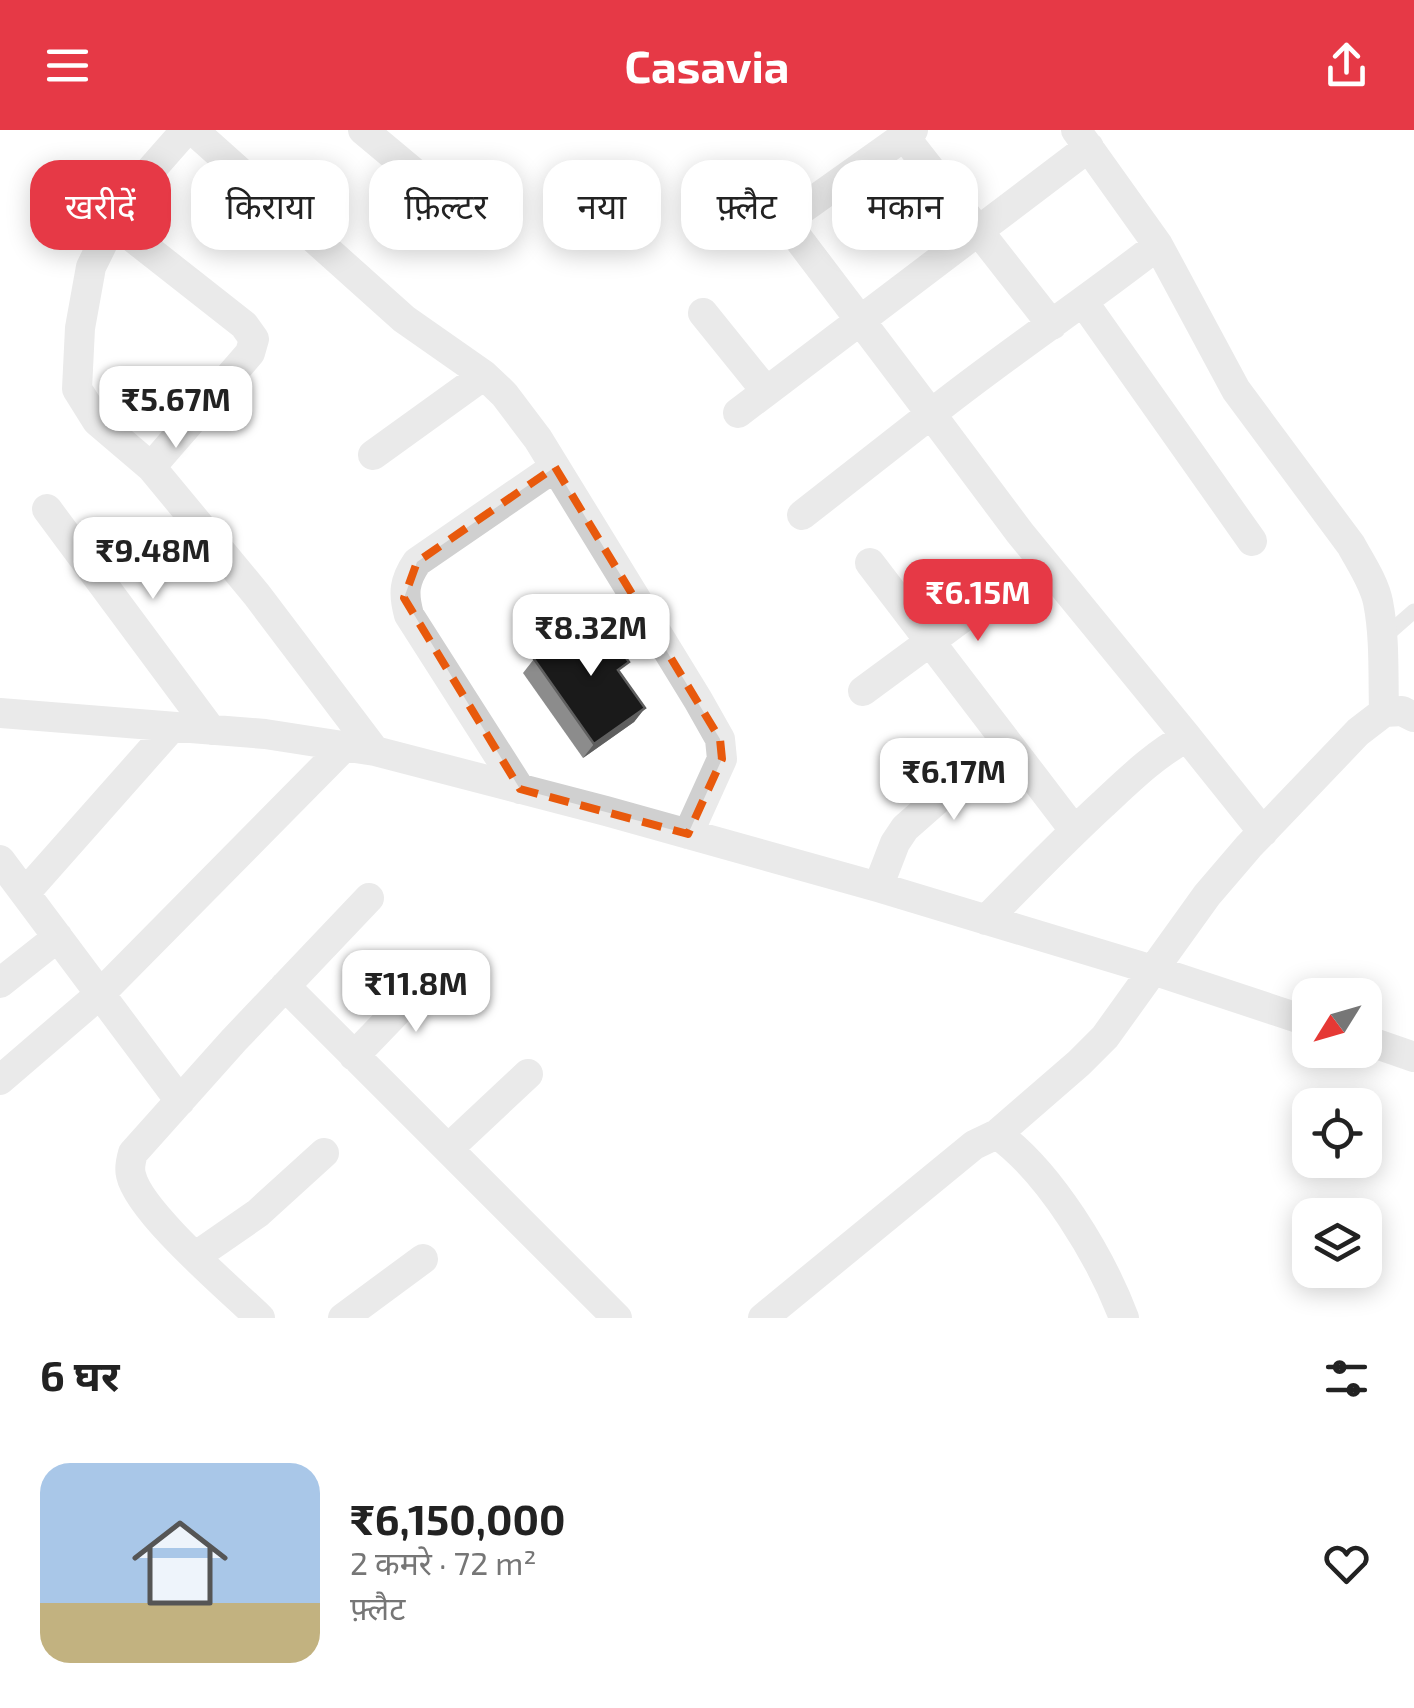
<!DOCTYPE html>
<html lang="hi">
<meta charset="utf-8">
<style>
:root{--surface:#fff;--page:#f2f2f2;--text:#222;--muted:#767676;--accent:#e63946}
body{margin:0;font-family:"Exo 2","Noto Sans Devanagari",sans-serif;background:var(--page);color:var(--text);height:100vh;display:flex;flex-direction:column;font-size:38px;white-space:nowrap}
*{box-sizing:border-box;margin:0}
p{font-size:32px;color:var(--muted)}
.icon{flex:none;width:55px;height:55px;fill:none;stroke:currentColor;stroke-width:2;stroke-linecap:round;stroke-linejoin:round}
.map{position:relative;height:1188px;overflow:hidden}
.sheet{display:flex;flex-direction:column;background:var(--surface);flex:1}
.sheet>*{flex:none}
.top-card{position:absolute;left:30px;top:30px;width:1355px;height:90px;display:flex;gap:20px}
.needle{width:65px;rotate:233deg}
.buttons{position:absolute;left:1292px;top:848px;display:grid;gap:20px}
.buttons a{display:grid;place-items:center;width:90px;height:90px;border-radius:20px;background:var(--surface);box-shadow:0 5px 25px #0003;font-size:50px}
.price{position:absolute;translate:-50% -85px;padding:0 22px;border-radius:20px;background:#fff;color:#222;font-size:32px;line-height:65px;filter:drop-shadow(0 2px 5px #0008)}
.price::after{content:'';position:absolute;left:50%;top:60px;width:30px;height:22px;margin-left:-15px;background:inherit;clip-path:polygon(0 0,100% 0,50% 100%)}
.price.on{background:var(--accent);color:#fff}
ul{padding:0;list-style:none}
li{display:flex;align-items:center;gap:30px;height:250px;padding:0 40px}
li span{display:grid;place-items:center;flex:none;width:280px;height:200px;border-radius:30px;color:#555}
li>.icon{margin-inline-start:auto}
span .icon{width:120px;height:120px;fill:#fffc;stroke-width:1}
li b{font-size:42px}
h2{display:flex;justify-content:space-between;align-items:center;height:120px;padding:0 40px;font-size:42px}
.tag{padding:0 35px;border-radius:30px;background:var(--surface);box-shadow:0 5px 25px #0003;font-size:35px;line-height:90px}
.tag.on{background:var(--accent);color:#fff}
header{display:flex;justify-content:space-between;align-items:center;height:130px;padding:0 40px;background:var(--accent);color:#fff;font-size:45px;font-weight:700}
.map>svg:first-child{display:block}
</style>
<header><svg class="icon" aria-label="menu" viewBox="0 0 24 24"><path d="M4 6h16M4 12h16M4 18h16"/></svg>Casavia<svg class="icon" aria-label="share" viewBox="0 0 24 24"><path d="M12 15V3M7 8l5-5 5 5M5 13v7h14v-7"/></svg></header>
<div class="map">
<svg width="1414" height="1188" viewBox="0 0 1414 1188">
<rect width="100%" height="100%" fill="#fff"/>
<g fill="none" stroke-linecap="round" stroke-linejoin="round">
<path stroke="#d0d0d0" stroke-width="15" d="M 1382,509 L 1414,481"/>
<path stroke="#d0d0d0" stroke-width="30" d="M 186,0 L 135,58 L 113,92 L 91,137 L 80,198 L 77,259 L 97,291 L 151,337 L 257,465 L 375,621
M 193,0 L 404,189 L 484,245 L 504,264 L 538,309 L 698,570 L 720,609 L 722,629 L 688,704
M 363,0 L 460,81
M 1076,0 L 1158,115 L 1236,260 L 1351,415 C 1360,432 1374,452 1378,472 C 1385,507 1383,546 1384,582
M 904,6 L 1052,195
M 113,92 L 244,195 L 254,209 L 250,223 L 151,337
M 1084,173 L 1252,411
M 703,183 L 766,261
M 738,283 L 1089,17
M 373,325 L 484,245
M 47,379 L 211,600
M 802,385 L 931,284 L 785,91 L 913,0
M 870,433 L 1074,700
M 863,561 L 992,466
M 0,583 L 265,604 L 375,621 L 606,681 L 878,757 L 1153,840 L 1310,892
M 1187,607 L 1263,702
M 520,659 L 409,485 C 403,463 404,451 417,432 L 555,337
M 0,730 L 180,971
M 878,757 L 895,713 L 905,698 L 1004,611
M 25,763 L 172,597
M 986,790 C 1024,751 1062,712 1102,675 C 1129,650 1154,625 1187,607 L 1020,403 L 931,284 C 1005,225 1084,173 1158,115
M 0,853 L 58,807
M 285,856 L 617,1188
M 1365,910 L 1414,927
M 354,926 L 435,842
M 0,950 L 100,864 L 344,617
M 997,1004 L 1079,933 L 1105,907 L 1207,765 L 1249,716 L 1358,602 L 1384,582 L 1402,581 L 1414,587
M 448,1019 L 528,944
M 196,1126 L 258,1083 L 324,1023
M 260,1188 C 230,1159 139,1082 131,1045 C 129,1038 131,1030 133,1023 L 234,910 L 369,768
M 343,1188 L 423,1129
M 763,1188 L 974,1015 L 997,1004 C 1050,1042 1101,1127 1124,1188"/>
</g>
<path fill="#8c8c8c" d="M 534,529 L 621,543 L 645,578 L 634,592 L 583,628 L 523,543 Z"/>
<path fill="#5f5f5f" d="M 645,578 L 634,592 L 583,628 L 594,614 Z"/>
<path fill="#1a1a1a" stroke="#5f5f5f" stroke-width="2.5" d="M 595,485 L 629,532 L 618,540 L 645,578 L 594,614 L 534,529 Z"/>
<path d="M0 0H1414V1188H0ZM 555,337 L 720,609 L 722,629 L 688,704 L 520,659 L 404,468 L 417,432 Z" fill="#fff" fill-opacity=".55" fill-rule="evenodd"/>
<path fill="none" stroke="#e8590c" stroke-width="8" stroke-dasharray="20 12" stroke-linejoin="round" d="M 555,337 L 720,609 L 722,629 L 688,704 L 520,659 L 404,468 L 417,432 Z"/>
</svg>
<div class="buttons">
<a><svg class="needle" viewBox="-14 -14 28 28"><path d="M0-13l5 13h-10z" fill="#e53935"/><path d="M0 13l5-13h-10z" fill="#767676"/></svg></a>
<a><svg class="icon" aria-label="locate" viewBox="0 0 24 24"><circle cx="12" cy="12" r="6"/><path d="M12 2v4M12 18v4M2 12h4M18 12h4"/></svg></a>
<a><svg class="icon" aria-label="layers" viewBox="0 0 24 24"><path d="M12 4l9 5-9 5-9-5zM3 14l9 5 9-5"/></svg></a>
</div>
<b class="price" style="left:176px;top:321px">₹5.67M</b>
<b class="price" style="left:153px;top:472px">₹9.48M</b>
<b class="price on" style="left:978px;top:514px">₹6.15M</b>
<b class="price" style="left:591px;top:549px">₹8.32M</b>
<b class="price" style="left:954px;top:693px">₹6.17M</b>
<b class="price" style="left:416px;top:905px">₹11.8M</b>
<div class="top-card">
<a class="tag on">खरीदें</a>
<a class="tag">किराया</a>
<a class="tag">फ़िल्टर</a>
<a class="tag">नया</a>
<a class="tag">फ़्लैट</a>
<a class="tag">मकान</a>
</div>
</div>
<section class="sheet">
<h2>6 घर<svg class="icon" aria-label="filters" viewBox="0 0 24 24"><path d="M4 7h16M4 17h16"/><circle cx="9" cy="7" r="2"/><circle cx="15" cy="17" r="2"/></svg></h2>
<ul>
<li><span style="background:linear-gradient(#a9c7e8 70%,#c2b280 0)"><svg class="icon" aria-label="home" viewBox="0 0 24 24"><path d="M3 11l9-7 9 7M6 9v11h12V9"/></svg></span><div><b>₹6,150,000</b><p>2 कमरे · 72 m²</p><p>फ़्लैट</p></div><svg class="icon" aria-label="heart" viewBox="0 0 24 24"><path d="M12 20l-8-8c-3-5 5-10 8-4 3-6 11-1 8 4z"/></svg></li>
</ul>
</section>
